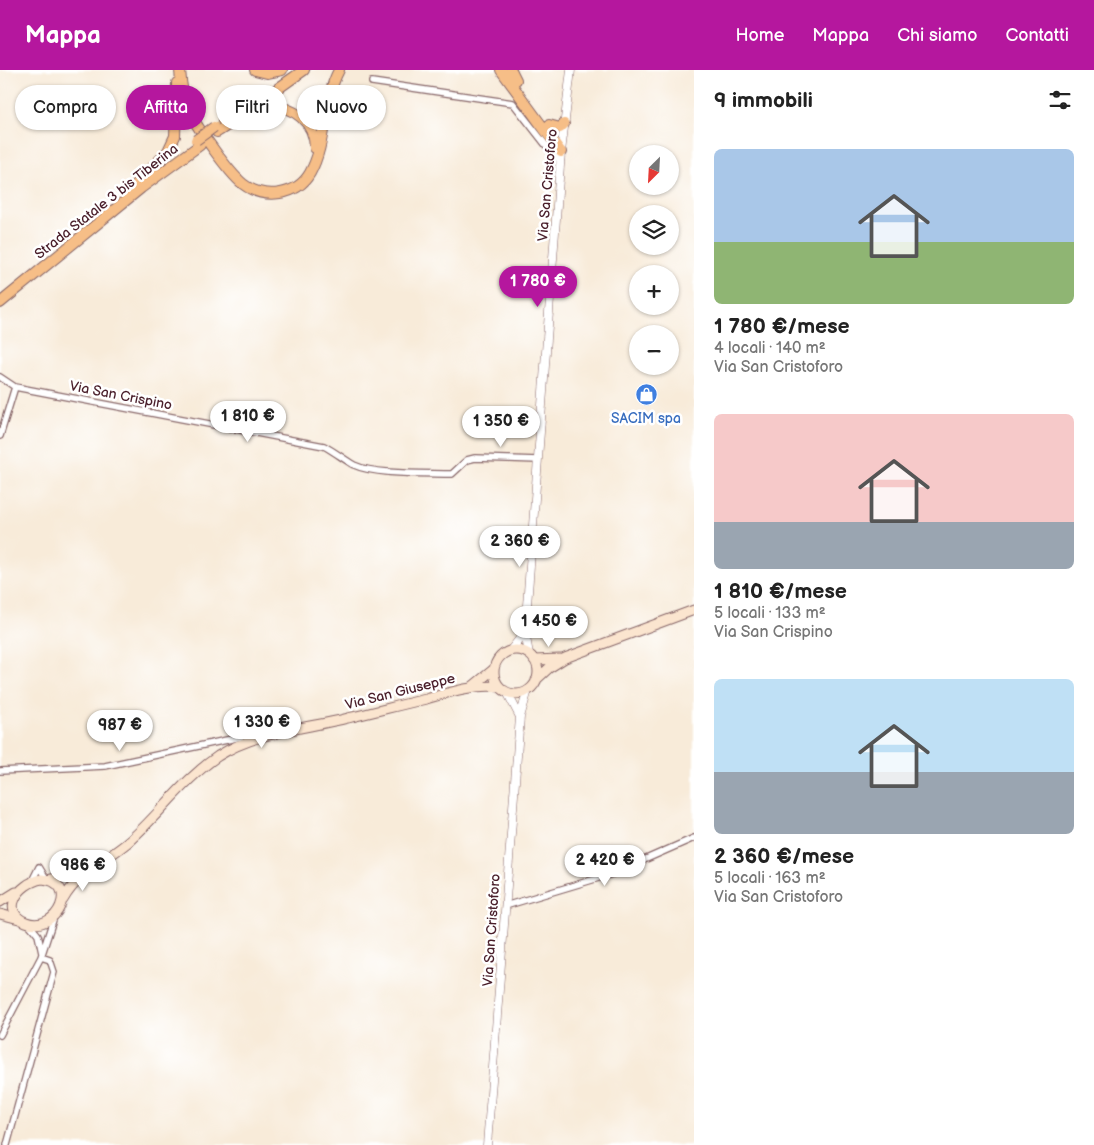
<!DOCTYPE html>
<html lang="it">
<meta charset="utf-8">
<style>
:root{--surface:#fff;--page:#f6f6f6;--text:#222;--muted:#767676;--accent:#b5179e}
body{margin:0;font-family:"Balsamiq Sans",sans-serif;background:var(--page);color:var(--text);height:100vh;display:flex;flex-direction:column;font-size:19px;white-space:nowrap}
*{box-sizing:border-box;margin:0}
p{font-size:16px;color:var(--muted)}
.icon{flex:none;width:28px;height:28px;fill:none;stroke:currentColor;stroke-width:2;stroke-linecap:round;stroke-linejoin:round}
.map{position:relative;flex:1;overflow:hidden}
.side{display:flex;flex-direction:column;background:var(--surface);width:400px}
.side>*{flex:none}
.banner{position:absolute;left:15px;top:15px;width:475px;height:45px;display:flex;gap:10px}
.needle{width:32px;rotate:204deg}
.buttons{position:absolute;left:629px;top:75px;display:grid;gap:10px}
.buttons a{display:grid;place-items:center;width:50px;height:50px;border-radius:50%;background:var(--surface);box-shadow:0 1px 4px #0004;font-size:25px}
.price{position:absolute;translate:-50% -42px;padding:0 11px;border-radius:18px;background:#fff;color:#222;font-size:16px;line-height:32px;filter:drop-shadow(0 1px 2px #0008)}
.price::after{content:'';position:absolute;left:50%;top:30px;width:15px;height:11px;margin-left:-8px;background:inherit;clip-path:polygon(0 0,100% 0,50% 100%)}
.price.active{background:var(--accent);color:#fff}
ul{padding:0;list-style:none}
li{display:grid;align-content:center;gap:10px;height:265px;padding:0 20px}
li span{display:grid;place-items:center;height:155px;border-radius:8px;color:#555}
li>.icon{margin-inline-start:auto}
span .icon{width:90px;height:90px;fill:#fffc;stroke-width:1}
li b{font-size:21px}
h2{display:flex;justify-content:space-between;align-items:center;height:60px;padding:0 20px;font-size:21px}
.tag{padding:0 18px;border-radius:22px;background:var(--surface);box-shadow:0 1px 4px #0004;font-size:18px;line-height:45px}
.tag.active{background:var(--accent);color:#fff}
header{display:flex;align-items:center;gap:30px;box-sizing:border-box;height:70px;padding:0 25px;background:var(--accent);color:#fff}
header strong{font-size:24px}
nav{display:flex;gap:28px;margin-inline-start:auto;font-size:18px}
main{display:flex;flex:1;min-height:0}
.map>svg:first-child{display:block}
</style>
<header>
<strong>Mappa</strong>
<nav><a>Home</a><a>Mappa</a><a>Chi siamo</a><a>Contatti</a></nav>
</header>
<main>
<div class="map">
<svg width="694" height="1075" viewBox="0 0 694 1075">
<rect width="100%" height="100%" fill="#fff"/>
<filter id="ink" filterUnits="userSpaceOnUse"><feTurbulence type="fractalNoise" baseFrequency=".02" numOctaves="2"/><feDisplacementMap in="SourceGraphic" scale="10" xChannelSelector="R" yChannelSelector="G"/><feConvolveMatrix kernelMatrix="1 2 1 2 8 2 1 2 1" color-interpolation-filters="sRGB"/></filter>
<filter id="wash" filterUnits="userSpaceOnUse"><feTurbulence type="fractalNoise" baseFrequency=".0096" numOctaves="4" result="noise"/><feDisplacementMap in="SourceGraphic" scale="20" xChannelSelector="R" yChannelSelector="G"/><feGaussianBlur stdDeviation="1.12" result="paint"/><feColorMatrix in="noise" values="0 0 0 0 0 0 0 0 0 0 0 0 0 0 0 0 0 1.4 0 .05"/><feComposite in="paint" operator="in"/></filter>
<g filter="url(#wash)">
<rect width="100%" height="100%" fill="#f8ebd9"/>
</g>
<g filter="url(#ink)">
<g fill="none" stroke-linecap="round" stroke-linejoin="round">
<defs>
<path id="minor" d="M 372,12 L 513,33 L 556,88 L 561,89
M 0,307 L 15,317 L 0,366
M 15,317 L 324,376 C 335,382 345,390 354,395 C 375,405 427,403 452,404 L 467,390 L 475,388 L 538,390
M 0,701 L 105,696 L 241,667
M 32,811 L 39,797 L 47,810
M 505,836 L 612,804 L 694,768
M 29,854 L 38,865 L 42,883
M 0,965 L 41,887 L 54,847
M 7,1075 L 54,902 L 50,890 L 41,887"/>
<path id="tertiary" d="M 510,581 L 525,562
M 529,584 L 525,562 L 561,82 L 571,0
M 507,622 L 520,647
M 487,1075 L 520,647 L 528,620"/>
<path id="secondary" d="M494 602a22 22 0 1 1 44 0a22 22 0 1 1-44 0Z
M 534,590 L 560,589
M 536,610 L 549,598 L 565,588 L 694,540
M 473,616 L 494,599
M 42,809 C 81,812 57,864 26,852 C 0,842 18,813 42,809 Z
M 47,810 L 85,802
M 63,830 C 77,804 105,791 127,773 C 159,745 183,710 218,686 C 257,661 305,659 348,648 C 374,642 400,635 426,629 C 450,622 475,614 500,617
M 0,832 L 16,822
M 0,844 L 19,849"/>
<path id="trunk" d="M 180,0 C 181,13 182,25 187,37 C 195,55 228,102 243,114 C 264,130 297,126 310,103 C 327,73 322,32 339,0
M 255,0 L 267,3 L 282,0
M 501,0 L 561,82
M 511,0 L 516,10
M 252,37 L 304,0
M 223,51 L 256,28
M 549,55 L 560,58 L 564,54
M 217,62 C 244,45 271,23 301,47 C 310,55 315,66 315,78
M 135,116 L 168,81 L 175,66 L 177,13
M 0,233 L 141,118 L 200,75"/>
</defs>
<use href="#minor" stroke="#876668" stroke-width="8"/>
<use href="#tertiary" stroke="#876668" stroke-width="9"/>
<use href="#secondary" stroke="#876668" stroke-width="11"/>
<use href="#trunk" stroke="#876668" stroke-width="12"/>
<use href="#minor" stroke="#fff" stroke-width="5.5"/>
<use href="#tertiary" stroke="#fff" stroke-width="8"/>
<use href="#secondary" stroke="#fbe5cf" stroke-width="9"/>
<use href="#trunk" stroke="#f6be87" stroke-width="10"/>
<defs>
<path id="trunk-bridge" d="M 196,70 L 214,57"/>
</defs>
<use href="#trunk-bridge" stroke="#876668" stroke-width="12" stroke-linecap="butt"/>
<use href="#trunk-bridge" stroke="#f6be87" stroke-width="10"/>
</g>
</g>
<defs>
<symbol id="shop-disc" viewBox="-11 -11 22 22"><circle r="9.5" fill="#3f7fe0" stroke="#fff"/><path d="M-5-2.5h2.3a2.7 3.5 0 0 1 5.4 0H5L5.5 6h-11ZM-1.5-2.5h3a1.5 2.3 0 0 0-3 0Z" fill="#fff"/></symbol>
</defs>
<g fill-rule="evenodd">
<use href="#shop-disc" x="634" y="312" width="25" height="25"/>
</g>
<g text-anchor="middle" stroke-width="5" stroke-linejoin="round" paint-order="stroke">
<g font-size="14" fill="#4a1f2b" stroke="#fff">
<text transform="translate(547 115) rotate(-85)" y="5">Via San Cristoforo</text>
<text transform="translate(106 131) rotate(-38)" y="5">Strada Statale 3 bis Tiberina</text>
<text transform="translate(121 325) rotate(11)" y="5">Via San Crispino</text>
<text transform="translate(400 621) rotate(-14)" y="5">Via San Giuseppe</text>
<text transform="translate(491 860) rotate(-86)" y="5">Via San Cristoforo</text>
</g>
<g font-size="14" fill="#366cbe" stroke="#fff">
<text x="646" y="353">SACIM spa</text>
</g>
</g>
</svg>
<div class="buttons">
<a><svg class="needle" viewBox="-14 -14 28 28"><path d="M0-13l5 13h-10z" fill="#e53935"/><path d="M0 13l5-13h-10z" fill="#767676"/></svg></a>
<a><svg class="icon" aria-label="layers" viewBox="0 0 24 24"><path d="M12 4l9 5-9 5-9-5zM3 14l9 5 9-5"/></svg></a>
<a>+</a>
<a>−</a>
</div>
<b class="price active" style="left:538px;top:238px">1 780 €</b>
<b class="price" style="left:248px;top:373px">1 810 €</b>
<b class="price" style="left:501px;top:378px">1 350 €</b>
<b class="price" style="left:520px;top:498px">2 360 €</b>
<b class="price" style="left:549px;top:578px">1 450 €</b>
<b class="price" style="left:262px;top:679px">1 330 €</b>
<b class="price" style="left:120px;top:682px">987 €</b>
<b class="price" style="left:605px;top:817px">2 420 €</b>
<b class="price" style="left:83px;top:822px">986 €</b>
<div class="banner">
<a class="tag">Compra</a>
<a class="tag active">Affitta</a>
<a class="tag">Filtri</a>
<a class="tag">Nuovo</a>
</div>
</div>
<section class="side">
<h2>9 immobili<svg class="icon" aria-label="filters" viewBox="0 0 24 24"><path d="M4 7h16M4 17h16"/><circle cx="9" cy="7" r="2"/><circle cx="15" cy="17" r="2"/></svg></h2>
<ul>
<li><span style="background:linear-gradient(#a9c7e8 60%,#8fb573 0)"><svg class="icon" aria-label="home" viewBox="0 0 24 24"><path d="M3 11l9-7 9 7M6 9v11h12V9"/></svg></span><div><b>1 780 €/mese</b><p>4 locali · 140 m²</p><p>Via San Cristoforo</p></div></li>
<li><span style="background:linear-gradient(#f6c9c9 70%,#9aa5b1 0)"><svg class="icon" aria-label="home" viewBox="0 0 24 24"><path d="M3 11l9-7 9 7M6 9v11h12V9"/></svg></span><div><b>1 810 €/mese</b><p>5 locali · 133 m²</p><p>Via San Crispino</p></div></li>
<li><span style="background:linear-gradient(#bfe0f5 60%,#9aa5b1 0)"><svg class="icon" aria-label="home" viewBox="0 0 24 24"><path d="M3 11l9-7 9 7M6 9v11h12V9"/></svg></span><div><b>2 360 €/mese</b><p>5 locali · 163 m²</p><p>Via San Cristoforo</p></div></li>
</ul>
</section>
</main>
